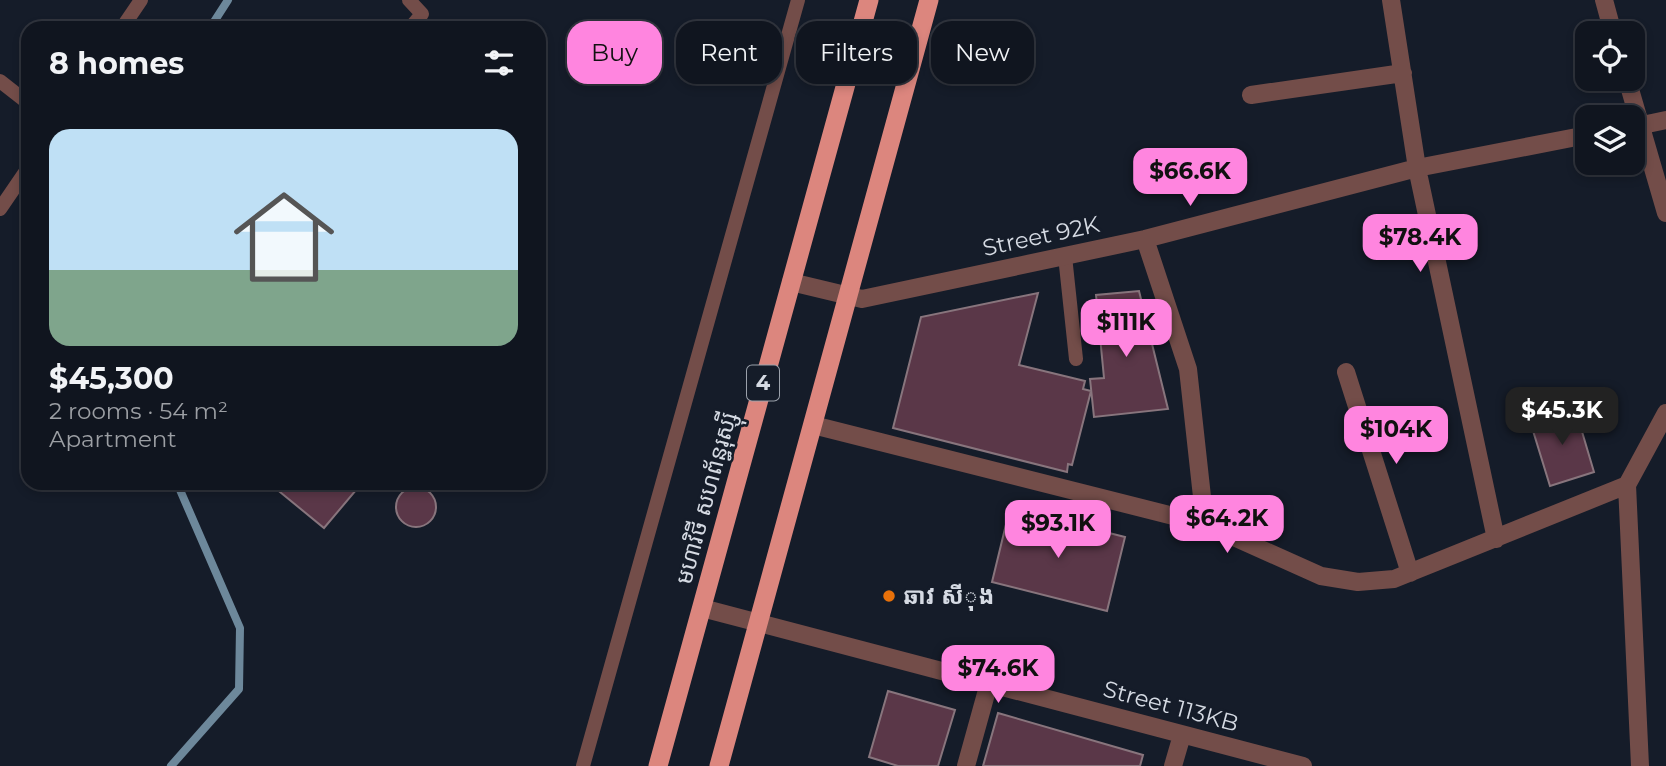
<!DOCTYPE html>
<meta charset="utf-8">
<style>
:root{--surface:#10151f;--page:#191e28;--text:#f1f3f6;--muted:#9c9fa4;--line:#30343d;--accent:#ff85df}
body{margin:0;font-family:Montserrat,"Noto Sans Khmer",sans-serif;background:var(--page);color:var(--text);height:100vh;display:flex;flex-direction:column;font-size:26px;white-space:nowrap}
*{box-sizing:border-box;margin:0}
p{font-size:23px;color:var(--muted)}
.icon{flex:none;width:38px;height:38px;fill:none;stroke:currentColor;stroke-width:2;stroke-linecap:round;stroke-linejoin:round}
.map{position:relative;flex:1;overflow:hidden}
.panel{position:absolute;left:21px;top:21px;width:525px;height:469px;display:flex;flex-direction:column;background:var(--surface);border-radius:21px;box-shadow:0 4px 10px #0003,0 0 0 2px var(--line)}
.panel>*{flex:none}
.top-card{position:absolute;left:567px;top:21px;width:665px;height:63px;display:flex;gap:14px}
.tools{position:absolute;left:1575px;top:21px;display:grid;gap:14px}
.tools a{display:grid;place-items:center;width:70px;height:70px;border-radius:14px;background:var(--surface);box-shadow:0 4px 10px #0003,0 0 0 2px var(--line);font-size:35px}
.price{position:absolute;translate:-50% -60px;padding:0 16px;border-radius:14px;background:var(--accent);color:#111;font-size:23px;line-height:46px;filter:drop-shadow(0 2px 4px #0008)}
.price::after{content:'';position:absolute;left:50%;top:42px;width:21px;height:16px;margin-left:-10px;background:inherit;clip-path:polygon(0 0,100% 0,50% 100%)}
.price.selected{background:#222;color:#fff}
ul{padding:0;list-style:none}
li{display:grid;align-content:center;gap:14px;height:371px;padding:0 28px}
li span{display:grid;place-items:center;height:217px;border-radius:21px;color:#555}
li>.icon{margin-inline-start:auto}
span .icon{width:126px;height:126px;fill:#fffc;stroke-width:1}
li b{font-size:30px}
h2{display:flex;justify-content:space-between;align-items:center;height:84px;padding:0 28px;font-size:30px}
.chip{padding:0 24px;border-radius:21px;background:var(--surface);box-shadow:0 4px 10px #0003,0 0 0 2px var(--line);font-size:24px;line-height:63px}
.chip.selected{background:var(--accent);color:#111}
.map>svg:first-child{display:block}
</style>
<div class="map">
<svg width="1666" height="766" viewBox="0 0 1666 766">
<rect width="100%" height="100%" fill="#151c29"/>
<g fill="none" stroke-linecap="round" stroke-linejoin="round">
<path stroke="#6d889b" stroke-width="8" d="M 210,28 L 228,0
M 171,766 L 239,689 L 240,628 L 177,483"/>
</g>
<path fill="#5a3748" stroke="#88757d" stroke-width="2" d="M 1139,291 L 1168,409 L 1094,417 L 1090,379 L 1104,378 L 1096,295 Z
M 1038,293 L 1019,365 L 1085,381 L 1083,389 L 1091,391 L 1072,465 L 1068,464 L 1067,472 L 893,428 L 921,317 Z
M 1575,408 L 1594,472 L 1550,486 L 1530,421 Z
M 269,483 L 362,483 L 324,528 Z
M396 507a20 20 0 1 1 40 0a20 20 0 1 1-40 0Z
M 1010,508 L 1125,537 L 1107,611 L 992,582 Z
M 888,691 L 955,710 L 938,766 L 898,766 L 869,757 Z
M 998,713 L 1143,755 L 1140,766 L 983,766 Z"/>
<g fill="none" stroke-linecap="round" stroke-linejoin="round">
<path stroke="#734d49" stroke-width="14" d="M 409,0 L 422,14 L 410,28
M 122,28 L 141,0
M 0,81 L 28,103
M 0,209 L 28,168
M 1065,256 L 1076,359
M 583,766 L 798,0"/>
<path stroke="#734d49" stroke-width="18" d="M 1391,0 L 1417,168 L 1496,539
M 1604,0 L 1613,33
M 1627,79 L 1666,213
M 1251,95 L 1403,73
M 1633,127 L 1666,120
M 1145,239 L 1188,369 L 1205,524
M 791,282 L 862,299 L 1145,239 L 1417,168 L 1587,135
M 1346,372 L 1410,573
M 813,425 L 1205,524 L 1321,576 L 1358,582 L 1394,579 L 1627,485
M 702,608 L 1303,766
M 966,766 L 989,683
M 1173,766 L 1182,735
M 1640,766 L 1627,485 L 1666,413"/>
<path stroke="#dc867e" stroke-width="19" d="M 658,766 L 869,0
M 719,766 L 929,0"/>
</g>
<circle fill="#e8710a" stroke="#151c29" stroke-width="2.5" cx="889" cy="596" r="7"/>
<g text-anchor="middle" stroke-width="5" stroke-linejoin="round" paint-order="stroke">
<rect fill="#151c29" stroke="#9ba1ab" stroke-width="2" x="747" y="365.5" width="32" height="35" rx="5"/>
<g font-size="21" font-weight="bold" fill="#d5dae3">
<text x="763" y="390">4</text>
</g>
<g font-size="23" fill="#d5dae3" stroke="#151c29">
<text transform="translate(1041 236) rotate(-12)" y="8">Street 92K</text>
<text transform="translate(706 498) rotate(-75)" y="8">មហាវិថី សហព័ន្ធរុស្ស៊ី</text>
<text transform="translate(1171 706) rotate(15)" y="8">Street 113KB</text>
</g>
<g font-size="23" font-weight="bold" fill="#d5dae3" stroke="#151c29" text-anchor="start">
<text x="903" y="604">ឆាវ សីុង</text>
</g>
</g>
</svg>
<div class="tools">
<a><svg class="icon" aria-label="locate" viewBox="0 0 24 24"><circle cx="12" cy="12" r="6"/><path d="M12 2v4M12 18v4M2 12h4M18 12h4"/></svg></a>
<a><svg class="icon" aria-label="layers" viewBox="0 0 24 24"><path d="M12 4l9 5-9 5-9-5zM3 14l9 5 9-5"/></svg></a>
</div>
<b class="price" style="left:1190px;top:208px">$66.6K</b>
<b class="price" style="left:1420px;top:274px">$78.4K</b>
<b class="price" style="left:1126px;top:359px">$111K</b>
<b class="price selected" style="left:1562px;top:447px">$45.3K</b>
<b class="price" style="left:1396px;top:466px">$104K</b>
<b class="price" style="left:1227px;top:555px">$64.2K</b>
<b class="price" style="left:1058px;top:560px">$93.1K</b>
<b class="price" style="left:998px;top:705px">$74.6K</b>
<div class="top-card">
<a class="chip selected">Buy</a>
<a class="chip">Rent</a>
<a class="chip">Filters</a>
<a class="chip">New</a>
</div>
<section class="panel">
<h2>8 homes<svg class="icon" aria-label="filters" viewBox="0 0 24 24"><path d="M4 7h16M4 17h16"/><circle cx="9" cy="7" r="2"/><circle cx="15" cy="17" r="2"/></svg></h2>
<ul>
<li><span style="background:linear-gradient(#bfe0f5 65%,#7fa58c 0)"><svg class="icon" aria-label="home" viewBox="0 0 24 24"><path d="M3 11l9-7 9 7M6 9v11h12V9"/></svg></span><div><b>$45,300</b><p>2 rooms · 54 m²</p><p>Apartment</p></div></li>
</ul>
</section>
</div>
